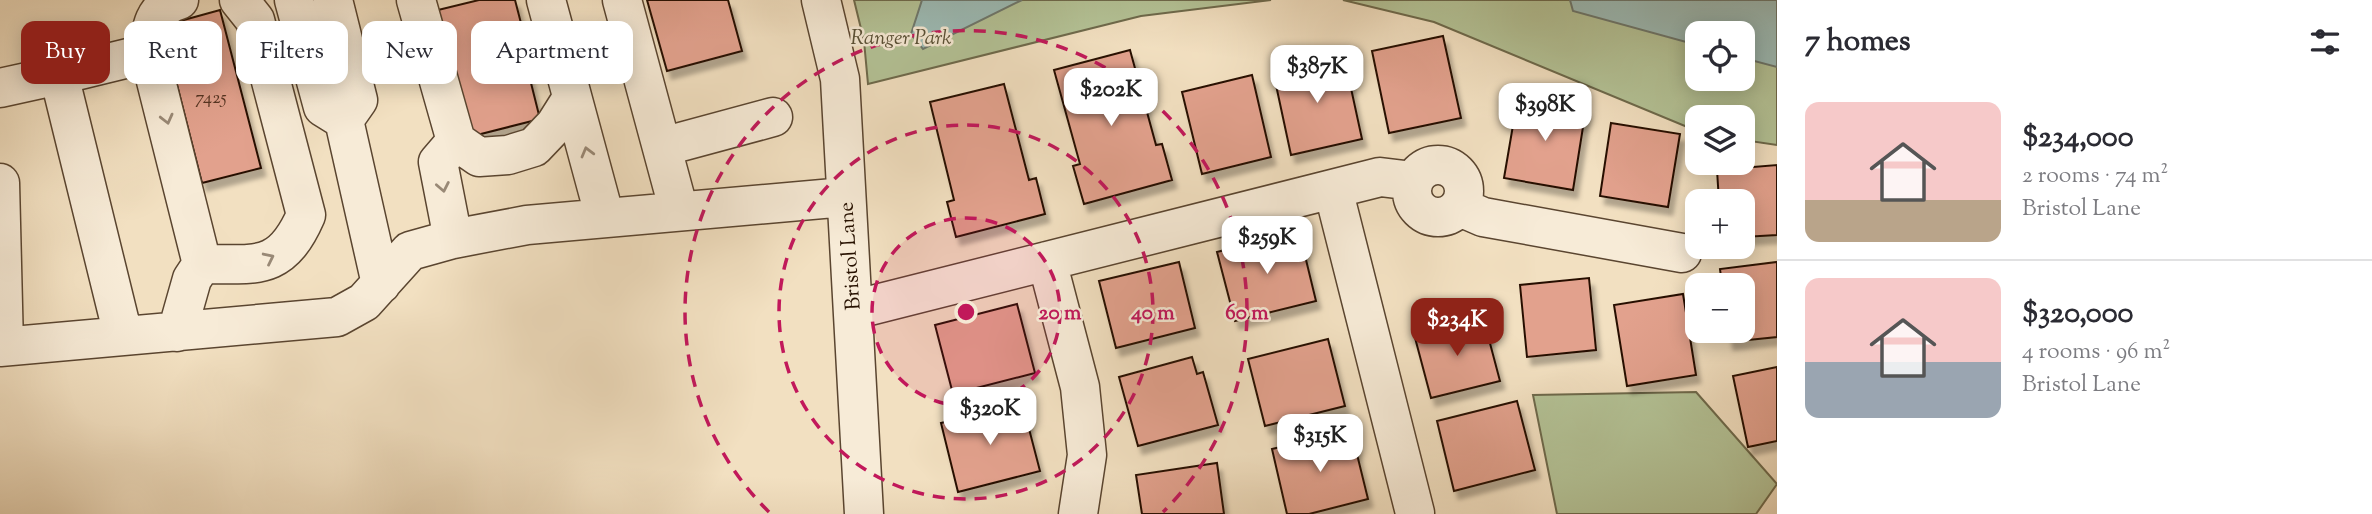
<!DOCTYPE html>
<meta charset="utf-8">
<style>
:root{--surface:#fff;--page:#f7f7f7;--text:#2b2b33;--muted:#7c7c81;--line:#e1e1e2;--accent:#8f2418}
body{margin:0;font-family:"Sorts Mill Goudy",serif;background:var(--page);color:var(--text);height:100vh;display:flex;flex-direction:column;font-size:26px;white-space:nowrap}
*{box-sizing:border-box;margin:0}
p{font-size:23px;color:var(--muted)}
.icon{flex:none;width:38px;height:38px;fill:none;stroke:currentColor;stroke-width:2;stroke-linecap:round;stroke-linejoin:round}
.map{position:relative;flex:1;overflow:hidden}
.panel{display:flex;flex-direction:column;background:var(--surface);width:595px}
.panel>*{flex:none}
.hud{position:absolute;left:21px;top:21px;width:665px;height:63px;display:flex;gap:14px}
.fabs{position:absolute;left:1685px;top:21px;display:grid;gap:14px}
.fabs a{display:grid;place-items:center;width:70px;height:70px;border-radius:14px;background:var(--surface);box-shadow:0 4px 18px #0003;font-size:35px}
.price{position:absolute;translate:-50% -60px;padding:0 16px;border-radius:14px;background:#fff;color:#222;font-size:23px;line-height:46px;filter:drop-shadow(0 2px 4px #0008)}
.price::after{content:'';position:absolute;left:50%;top:42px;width:21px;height:16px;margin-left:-10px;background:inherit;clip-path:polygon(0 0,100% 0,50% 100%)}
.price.active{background:var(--accent);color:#fff}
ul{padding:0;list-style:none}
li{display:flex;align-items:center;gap:21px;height:175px;padding:0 28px}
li+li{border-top:2px solid var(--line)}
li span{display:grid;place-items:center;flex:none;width:196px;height:140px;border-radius:14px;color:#555}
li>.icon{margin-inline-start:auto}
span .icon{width:84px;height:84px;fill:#fffc;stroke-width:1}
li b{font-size:30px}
h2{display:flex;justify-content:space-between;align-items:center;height:84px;padding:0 28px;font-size:30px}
.tag{padding:0 24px;border-radius:14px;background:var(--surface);box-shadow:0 4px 18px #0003;font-size:24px;line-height:63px}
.tag.active{background:var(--accent);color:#fff}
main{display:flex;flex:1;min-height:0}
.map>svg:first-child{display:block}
</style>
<main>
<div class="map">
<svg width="1777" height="514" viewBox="0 0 1777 514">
<defs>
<filter id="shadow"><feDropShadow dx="4.5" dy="8" stdDeviation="2" flood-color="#0004"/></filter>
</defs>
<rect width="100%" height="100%" fill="#f2e0c1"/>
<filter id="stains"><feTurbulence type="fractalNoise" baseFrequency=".00286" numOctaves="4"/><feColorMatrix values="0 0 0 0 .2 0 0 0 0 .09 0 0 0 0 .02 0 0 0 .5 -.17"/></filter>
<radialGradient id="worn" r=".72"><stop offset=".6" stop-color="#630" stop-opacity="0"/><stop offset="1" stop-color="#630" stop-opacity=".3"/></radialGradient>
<path fill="#b4c397" stroke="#6e6a4c" stroke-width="2" fill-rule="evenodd" d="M 854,0 L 1271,0 L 1141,16 L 868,84 L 864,41 Z
M 1343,0 L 1777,0 L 1777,145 L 1743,140 L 1743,117 L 1698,117 L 1697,131 L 1434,22 ZM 1698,33 L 1743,33 L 1743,79 L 1698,79 Z
M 1696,392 L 1777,484 L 1756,514 L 1557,514 L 1533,395 Z"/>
<path fill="#9cbcb7" stroke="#6d786e" stroke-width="2" d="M 922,0 L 1022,0 L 923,49 L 911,34 Z
M 1570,0 L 1777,0 L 1777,67 L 1743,58 L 1743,33 L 1698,33 L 1697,45 L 1573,11 Z"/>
<path fill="#e2a18d" stroke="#271100" stroke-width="2" filter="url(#shadow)" d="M 479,0 L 515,0 L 530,58 L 525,59 L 540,119 L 469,137 L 438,10 Z
M 647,0 L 728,0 L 742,51 L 667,71 Z
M 220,10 L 261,168 L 202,183 L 162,26 Z
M 1443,36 L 1461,118 L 1389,133 L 1372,51 Z
M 1130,50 L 1156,145 L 1162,144 L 1172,180 L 1084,204 L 1073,166 L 1080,164 L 1054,70 Z
M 1344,56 L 1362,139 L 1291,155 L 1273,71 Z
M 1252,75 L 1271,157 L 1202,174 L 1182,92 Z
M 1004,84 L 1029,180 L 1036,178 L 1045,214 L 956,237 L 947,202 L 954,200 L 930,102 Z
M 1518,96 L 1586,108 L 1573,190 L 1504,178 Z
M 1611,123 L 1680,134 L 1668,207 L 1600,196 Z
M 1777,165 L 1777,235 L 1743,237 L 1743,201 L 1719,201 L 1717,170 Z
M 1299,231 L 1316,301 L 1235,321 L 1217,252 Z
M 1179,262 L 1195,328 L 1116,348 L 1099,281 Z
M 1777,262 L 1777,337 L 1729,342 L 1727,331 L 1743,331 L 1743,285 L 1722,285 L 1720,269 Z
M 1589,278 L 1596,350 L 1527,357 L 1520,285 Z
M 1683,294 L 1696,375 L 1627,386 L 1614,305 Z
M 1017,304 L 1035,373 L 953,394 L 935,325 Z
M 1483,317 L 1500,381 L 1431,398 L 1414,334 Z
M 1328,339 L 1345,406 L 1265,426 L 1248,359 Z
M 1192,357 L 1197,374 L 1203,372 L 1218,425 L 1138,446 L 1119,377 Z
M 1777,367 L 1777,441 L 1748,447 L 1733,376 Z
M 1517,401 L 1535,470 L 1454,491 L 1437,421 Z
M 1022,402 L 1040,471 L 958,492 L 941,423 Z
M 1351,430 L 1368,499 L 1309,514 L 1287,514 L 1272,449 Z
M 1217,463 L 1224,514 L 1142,514 L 1136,475 Z"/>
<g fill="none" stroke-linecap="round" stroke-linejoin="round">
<defs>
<path id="minor" d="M 294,0 L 323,107 L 344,120 L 381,284
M 333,0 L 358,100 L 344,120
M 416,0 L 456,141 L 479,157 L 508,155 L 534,147 L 555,125 L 572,98
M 546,0 L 605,218
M 622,0 L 679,211
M 821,0 L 840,79 L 864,514
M 59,75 L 149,53
M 0,88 L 59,75 L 123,335
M 662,147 L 773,117
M1412 191a26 26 0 1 1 52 0a26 26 0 1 1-52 0Z
M 0,183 L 4,346
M 1333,189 L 1415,513
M 1460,207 L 1483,217 L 1682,253
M 453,239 L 438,162 L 456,141
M 1047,261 L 1080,387 L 1087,455 L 1078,514
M 202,264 C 257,264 281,272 306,215 L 255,20 L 239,0
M 853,310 L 1380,177 L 1413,181
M 177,332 L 192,279 L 202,264 L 149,53 C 151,29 152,8 179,0
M 0,347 L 337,317 L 364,302 L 410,251 L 453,239 L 527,225 L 845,197"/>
</defs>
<use href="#minor" stroke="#5a4530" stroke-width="41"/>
<use href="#minor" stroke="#f7ebd7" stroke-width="38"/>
</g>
<defs><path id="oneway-chevron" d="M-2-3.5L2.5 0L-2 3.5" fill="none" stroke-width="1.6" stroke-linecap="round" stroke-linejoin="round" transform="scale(1.75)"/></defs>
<g stroke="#998976">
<use href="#oneway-chevron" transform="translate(167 119) rotate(76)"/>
<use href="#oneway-chevron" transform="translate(587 152) rotate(-105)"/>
<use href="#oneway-chevron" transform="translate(443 187) rotate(79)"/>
<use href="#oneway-chevron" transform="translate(269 258) rotate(-26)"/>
</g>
<circle cx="966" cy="312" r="94" fill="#c2185b" fill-opacity=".12"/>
<g fill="none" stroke="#c2185b" stroke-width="3.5" stroke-dasharray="12 9">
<circle cx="966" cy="312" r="94"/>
<circle cx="966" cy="312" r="187"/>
<path d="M769 512A281 281 0 1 1 1163 512"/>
</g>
<g text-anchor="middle" stroke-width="5" stroke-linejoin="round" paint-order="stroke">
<g font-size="18" fill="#563523">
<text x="211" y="103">7425</text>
</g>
<g font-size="21" font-style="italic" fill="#584f35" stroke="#f7ebd7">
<text x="901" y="44">Ranger Park</text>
</g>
<g font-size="21" fill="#271100" stroke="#f7ebd7">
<text transform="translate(849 256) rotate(-94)" y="7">Bristol Lane</text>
</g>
</g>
<circle cx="966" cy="312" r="10" fill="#c2185b" stroke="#f7ebd7" stroke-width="3.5"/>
<g font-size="21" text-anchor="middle" font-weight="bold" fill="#c2185b" stroke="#f7ebd7" stroke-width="5" stroke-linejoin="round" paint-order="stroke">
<text x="1060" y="319">20 m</text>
<text x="1153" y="319">40 m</text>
<text x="1247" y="319">60 m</text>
</g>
<rect width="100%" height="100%" filter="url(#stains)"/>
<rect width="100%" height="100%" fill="url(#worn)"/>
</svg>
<div class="fabs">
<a><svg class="icon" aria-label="locate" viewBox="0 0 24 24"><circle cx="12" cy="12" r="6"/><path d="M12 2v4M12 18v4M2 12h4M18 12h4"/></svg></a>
<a><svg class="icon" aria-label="layers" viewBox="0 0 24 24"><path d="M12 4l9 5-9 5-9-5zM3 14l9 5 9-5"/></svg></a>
<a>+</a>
<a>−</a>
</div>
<b class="price" style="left:1317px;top:105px">$387K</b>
<b class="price" style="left:1111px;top:128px">$202K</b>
<b class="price" style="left:1545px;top:143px">$398K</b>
<b class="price" style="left:1267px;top:276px">$259K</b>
<b class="price active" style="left:1457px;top:358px">$234K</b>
<b class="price" style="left:990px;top:447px">$320K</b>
<b class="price" style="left:1320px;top:474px">$315K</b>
<div class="hud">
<a class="tag active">Buy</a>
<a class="tag">Rent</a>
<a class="tag">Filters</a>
<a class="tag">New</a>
<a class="tag">Apartment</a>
</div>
</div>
<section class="panel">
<h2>7 homes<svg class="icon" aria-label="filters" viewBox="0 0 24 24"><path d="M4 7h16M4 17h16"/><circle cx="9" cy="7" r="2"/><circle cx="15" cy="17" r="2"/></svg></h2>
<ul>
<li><span style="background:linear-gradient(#f6c9c9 70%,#b9a48a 0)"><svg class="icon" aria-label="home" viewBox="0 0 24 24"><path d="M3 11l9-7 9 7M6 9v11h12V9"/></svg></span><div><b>$234,000</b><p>2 rooms · 74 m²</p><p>Bristol Lane</p></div></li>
<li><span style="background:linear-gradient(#f6c9c9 60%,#9aa5b1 0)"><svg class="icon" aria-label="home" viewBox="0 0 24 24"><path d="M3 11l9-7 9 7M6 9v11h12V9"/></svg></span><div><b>$320,000</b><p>4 rooms · 96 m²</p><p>Bristol Lane</p></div></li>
</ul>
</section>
</main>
